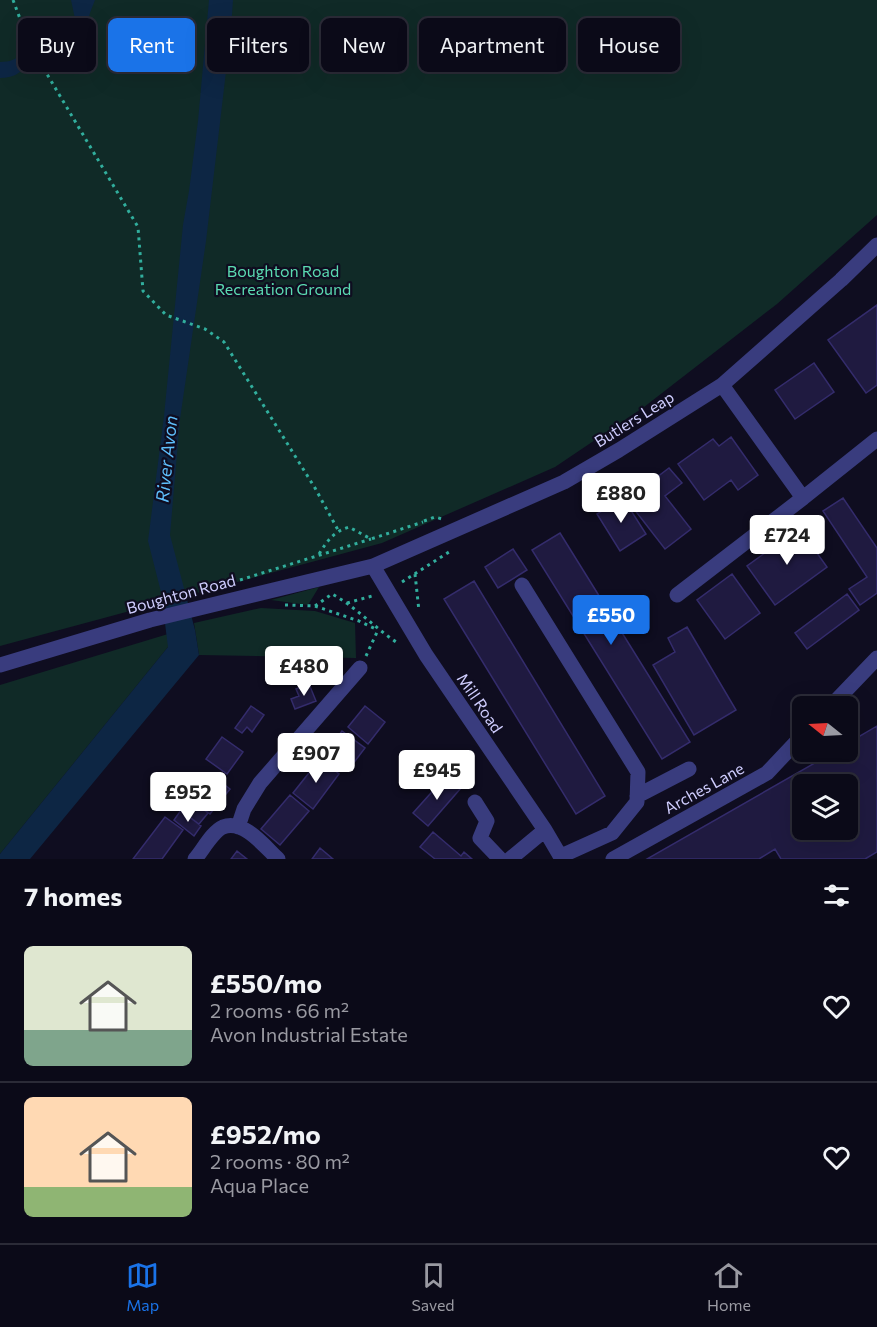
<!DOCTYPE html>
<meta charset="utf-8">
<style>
:root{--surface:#0b0a18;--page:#191825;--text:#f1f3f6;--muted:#9a9aa2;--line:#2b2b37;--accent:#1a73e8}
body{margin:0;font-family:Commissioner,sans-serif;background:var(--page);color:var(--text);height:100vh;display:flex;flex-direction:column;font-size:22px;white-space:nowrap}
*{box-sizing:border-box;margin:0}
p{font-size:20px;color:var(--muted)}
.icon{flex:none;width:33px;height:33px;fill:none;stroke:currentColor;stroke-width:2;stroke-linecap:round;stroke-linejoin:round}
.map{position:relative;height:859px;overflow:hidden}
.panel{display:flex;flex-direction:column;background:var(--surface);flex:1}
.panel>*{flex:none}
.hud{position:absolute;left:18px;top:18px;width:842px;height:54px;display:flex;gap:12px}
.needle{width:39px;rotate:288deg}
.buttons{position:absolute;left:792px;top:696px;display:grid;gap:12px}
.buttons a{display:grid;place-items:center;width:66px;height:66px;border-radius:9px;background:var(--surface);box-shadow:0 6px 24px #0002,0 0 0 2px var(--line);font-size:30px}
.price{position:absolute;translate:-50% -51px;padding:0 14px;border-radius:6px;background:#fff;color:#222;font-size:20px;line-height:39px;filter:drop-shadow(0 2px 3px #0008)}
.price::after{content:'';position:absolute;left:50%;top:36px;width:18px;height:14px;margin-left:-9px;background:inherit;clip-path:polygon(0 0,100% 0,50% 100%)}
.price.current{background:var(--accent);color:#fff}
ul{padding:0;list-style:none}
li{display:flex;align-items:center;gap:18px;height:150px;padding:0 24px}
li+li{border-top:2px solid var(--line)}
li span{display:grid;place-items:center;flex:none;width:168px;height:120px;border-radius:9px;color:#555}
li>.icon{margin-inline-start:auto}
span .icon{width:72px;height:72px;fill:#fffc;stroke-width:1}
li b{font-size:26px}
h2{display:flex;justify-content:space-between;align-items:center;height:72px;padding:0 24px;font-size:26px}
.tag{padding:0 21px;border-radius:9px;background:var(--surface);box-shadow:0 6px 24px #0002,0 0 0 2px var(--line);font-size:21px;line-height:54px}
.tag.current{background:var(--accent);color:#fff}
.tab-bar{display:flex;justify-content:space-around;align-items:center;height:84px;border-top:2px solid var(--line);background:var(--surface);font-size:16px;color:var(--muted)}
.tab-bar a{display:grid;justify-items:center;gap:3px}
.tab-bar .current{color:var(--accent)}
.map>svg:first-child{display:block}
</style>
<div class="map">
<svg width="877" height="859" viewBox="0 0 877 859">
<rect width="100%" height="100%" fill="#0f0d20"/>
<path fill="#102a27" d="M 0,0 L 877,0 L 877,215 L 777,304 L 644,407 L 555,467 L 382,543 L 0,646 Z
M 319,587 L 308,605 L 271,600 Z
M 261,608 L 315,611 L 355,623 L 356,658 L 199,655 L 194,623 Z
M 168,634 L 168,647 L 0,854 L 0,685 Z"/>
<path fill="#0d2644" d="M 71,0 L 95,0 C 92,8 88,16 88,24 C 90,49 94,64 61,62 L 52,55 L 39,50 C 21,61 29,77 0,78 L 0,62 C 21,62 21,51 34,39 L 51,41 L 74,50 L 78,47 L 80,42 Z
M 209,0 L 233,0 L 231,29 L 206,241 L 180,419 L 170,535 L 195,630 L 199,655 L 30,859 L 0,859 L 0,854 L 168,647 L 161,592 L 148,541 L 164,416 L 183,225 L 189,191 L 198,121 Z"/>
<path fill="#1f1a40" stroke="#342c6c" stroke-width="1.5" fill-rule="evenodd" d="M 877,305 L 877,385 L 866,393 L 828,340 Z
M 814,363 L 834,392 L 795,419 L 775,390 Z
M 731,437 L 758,475 L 738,490 L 731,480 L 704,500 L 678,464 L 713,439 L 719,446 Z
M 669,468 L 682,483 L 665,496 L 691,529 L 665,549 L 627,500 Z
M 623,498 L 646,534 L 620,551 L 597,514 Z
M 843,498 L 877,548 L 877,593 L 860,605 L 849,589 L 867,577 L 823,511 Z
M 799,528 L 827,567 L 775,605 L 747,566 Z
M 560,533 L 690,742 L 662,759 L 532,550 Z
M 513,549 L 527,570 L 498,588 L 485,567 Z
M 732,574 L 760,613 L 725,639 L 697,600 Z
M 474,581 L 605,796 L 576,814 L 444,599 Z
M 847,594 L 859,610 L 807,649 L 795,633 Z
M 687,627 L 736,710 L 694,735 L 653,665 L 675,652 L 668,638 Z
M 309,684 L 316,701 L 295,709 L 291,699 L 299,696 L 296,689 Z
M 251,706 L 264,715 L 252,732 L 247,727 L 242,733 L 235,728 Z
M 365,706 L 385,722 L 368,744 L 348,727 Z
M 877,726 L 877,852 L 865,859 L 781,859 L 775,849 L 759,859 L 647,859 L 834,752 L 848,752 L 848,743 ZM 802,784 L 848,784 L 848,830 L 802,830 Z
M 342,731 L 365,748 L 349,769 L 327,751 Z
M 222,737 L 243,752 L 227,774 L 206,759 Z
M 320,759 L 339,774 L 313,809 L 293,793 Z
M 211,774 L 230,789 L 210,814 L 185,795 L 191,786 L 197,791 Z
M 447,775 L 461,788 L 428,826 L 413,813 Z
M 290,795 L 309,811 L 280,845 L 261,829 Z
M 191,800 L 208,813 L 199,824 L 182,812 Z
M 181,810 L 201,826 L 194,836 L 174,820 Z
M 165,817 L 183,830 L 162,859 L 133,859 Z
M 433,832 L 461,856 L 464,852 L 472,859 L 435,859 L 420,847 Z
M 320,848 L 333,859 L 312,859 Z
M 237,851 L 247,859 L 231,859 Z"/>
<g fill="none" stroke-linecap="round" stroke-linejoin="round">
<path stroke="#31ae9d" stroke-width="3" stroke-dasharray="3 4.5" stroke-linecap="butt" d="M 13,0 L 28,40 L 38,59 L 138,227 L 143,291 L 166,315 L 205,329 L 224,342 L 315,488 L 338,530
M 424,521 L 435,517 L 442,519
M 319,554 C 328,540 333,532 349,527 L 371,539 L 423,522
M 415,574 L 419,611
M 240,580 L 371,539
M 402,582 L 449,552
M 347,603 L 372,596
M 285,605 L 315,606 L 359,621 L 378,630
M 315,606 L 332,594 C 356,607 376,629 399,644
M 366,656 L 378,630"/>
<path stroke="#393c7e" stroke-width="15" d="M 803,498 L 877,439
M 373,566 L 426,655 L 545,830 L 562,859
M 522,585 L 638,772 L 637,802 L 612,833 L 561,856
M 677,595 L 803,498 L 722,385
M 0,665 L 150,620 L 373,566 L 564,482 L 619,450 L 722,385 L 841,280 L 877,245
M 831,706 L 877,658
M 637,796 L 689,769
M 475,802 L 487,821 L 480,838 L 500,859
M 238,827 L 244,809 L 260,783 L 360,668
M 195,859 C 203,850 212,832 223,827 C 244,819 265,847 278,859
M 510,859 L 545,830
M 613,859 L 767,773 L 802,736"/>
</g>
<g text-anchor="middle" stroke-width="4.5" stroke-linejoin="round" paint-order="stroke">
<g font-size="16" fill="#5bdbb2" stroke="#0f0d20">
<text x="283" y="277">Boughton Road<tspan x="283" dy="18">Recreation Ground</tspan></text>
</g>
<g font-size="16" fill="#cfcdfe" stroke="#0f0d20">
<text transform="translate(634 419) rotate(-32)" y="6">Butlers Leap</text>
<text transform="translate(181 594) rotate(-15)" y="6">Boughton Road</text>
<text transform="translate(480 703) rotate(56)" y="6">Mill Road</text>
<text transform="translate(704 788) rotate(-29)" y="6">Arches Lane</text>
</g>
<g font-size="18" font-style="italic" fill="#5ebefb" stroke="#0f0d20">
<text transform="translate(167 459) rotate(-84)" y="6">River Avon</text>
</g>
</g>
</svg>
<div class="buttons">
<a><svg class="needle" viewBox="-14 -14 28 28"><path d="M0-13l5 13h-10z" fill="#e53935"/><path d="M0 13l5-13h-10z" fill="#9a9aa2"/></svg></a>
<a><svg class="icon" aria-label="layers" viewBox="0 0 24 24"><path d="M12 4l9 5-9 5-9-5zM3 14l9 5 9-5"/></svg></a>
</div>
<b class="price" style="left:621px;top:524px">£880</b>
<b class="price" style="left:787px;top:566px">£724</b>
<b class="price current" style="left:611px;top:646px">£550</b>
<b class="price" style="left:304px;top:697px">£480</b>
<b class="price" style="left:316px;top:784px">£907</b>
<b class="price" style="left:437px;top:801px">£945</b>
<b class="price" style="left:188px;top:823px">£952</b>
<div class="hud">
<a class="tag">Buy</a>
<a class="tag current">Rent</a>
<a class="tag">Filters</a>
<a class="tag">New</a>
<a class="tag">Apartment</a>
<a class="tag">House</a>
</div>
</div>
<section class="panel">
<h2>7 homes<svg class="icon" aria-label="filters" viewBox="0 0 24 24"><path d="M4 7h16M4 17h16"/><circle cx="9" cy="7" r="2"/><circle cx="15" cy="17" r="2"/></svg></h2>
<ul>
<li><span style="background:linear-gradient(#dfe7d0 70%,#7fa58c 0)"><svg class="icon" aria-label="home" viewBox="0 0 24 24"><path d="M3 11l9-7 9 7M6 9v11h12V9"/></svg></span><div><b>£550/mo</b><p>2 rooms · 66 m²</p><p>Avon Industrial Estate</p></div><svg class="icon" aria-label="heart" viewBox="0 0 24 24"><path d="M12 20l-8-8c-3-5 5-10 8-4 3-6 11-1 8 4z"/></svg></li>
<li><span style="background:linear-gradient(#ffd9b3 75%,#8fb573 0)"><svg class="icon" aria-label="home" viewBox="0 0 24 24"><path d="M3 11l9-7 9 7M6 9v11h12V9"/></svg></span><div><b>£952/mo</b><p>2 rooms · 80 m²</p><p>Aqua Place</p></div><svg class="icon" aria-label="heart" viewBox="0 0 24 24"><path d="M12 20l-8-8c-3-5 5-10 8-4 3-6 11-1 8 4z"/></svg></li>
</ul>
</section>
<nav class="tab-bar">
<a class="current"><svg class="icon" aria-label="map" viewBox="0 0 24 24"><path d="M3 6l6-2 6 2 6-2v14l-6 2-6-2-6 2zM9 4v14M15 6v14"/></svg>Map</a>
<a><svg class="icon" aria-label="saved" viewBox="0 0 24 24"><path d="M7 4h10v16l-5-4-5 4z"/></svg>Saved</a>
<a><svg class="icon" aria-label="home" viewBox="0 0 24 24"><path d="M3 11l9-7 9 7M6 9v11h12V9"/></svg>Home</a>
</nav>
